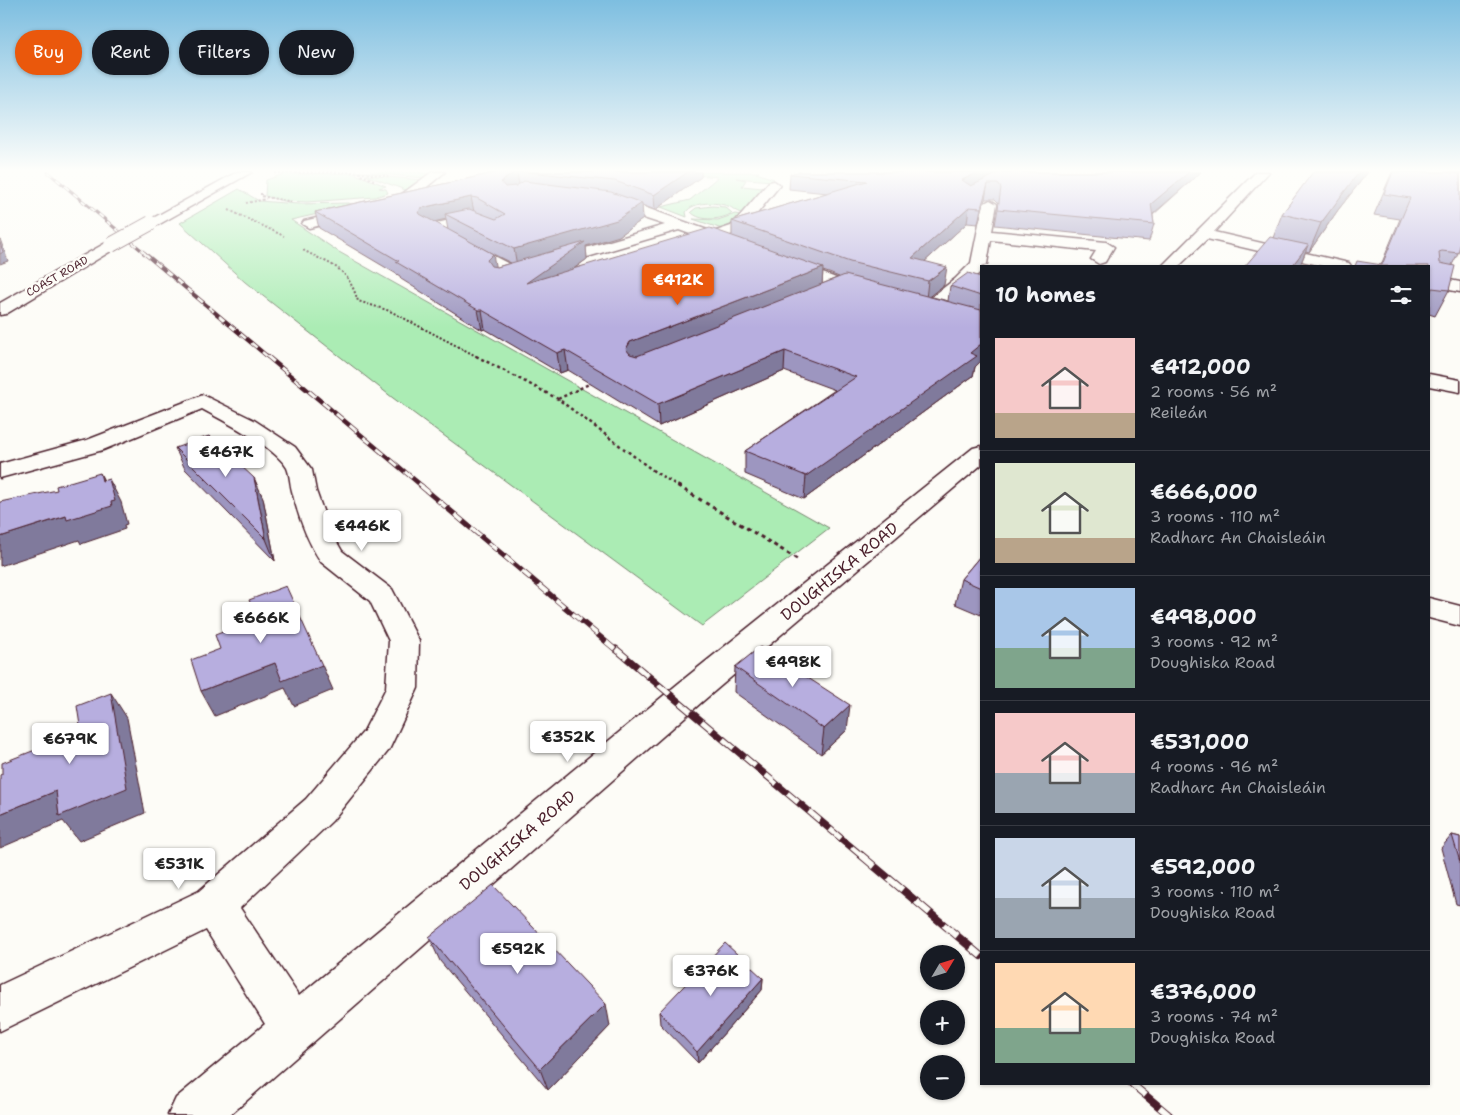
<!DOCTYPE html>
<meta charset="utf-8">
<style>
:root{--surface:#171b24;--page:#20242c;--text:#f1f3f6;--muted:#9ea1a6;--line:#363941;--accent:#ea580c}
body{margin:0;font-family:"Shantell Sans",sans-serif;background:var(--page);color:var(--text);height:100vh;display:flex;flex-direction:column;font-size:19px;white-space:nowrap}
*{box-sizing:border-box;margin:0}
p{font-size:16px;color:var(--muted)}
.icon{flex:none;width:28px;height:28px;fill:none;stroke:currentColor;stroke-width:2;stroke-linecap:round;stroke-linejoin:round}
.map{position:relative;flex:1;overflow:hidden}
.sheet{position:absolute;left:980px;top:265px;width:450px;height:820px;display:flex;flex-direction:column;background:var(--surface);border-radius:0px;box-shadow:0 1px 4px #0004}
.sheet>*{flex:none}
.hud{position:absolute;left:15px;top:30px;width:475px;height:45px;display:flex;gap:10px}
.needle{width:32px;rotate:52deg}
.controls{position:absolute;left:920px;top:945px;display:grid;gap:10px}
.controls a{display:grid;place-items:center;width:45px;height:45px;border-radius:50%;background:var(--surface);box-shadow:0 1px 4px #0004;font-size:25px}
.price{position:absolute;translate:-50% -42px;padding:0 11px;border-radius:5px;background:#fff;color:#222;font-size:16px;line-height:32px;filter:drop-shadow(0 1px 2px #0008)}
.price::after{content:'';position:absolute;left:50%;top:30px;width:15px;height:11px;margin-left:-8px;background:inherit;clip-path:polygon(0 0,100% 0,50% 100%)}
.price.current{background:var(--accent);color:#fff}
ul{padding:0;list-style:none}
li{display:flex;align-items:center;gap:15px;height:125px;padding:0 15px}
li+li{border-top:1px solid var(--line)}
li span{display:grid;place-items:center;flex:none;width:140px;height:100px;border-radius:0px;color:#555}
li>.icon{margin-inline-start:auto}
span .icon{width:60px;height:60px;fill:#fffc;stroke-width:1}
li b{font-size:21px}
h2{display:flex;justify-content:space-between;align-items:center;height:60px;padding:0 15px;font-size:21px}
.pill{padding:0 18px;border-radius:22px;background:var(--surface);box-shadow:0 1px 4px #0004;font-size:18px;line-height:45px}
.pill.current{background:var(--accent);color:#fff}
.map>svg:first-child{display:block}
</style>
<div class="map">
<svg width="1460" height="1115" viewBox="0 0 1460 1115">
<rect width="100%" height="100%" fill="#fdfcf7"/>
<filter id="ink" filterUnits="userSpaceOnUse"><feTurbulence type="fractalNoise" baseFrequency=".02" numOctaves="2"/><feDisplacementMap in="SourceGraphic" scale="10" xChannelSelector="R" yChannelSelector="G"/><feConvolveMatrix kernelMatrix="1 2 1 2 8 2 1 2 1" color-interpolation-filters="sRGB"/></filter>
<g filter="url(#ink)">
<path fill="#abecb4" stroke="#7a8670" d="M 357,172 L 419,172 L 428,174 L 424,178 Z
M 667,172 L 759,172 L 756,173 L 774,179 L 772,181 L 736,178 L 746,180 L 742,186 L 763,188 L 742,213 C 735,212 734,208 728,206 C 716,202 694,201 686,212 L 687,217 L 661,207 L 690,200 L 718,177 Z
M 353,173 L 386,186 L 379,188 L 386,189 L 388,193 L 375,197 L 307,202 L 283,201 L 265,196 L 266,180 L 284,174 Z
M 365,175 L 422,180 L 408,191 Z
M 239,189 L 259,201 L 298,204 L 349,203 L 354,206 L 291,220 L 339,252 L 829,528 L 702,626 L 393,398 L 245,282 L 180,223 Z
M 713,206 L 725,207 L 732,213 C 722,220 700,222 691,212 L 696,208 Z
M 735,214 L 740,215 L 730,225 L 722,229 L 693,219 L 718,220 Z"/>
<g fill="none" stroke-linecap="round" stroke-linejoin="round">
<defs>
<path id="street" d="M 432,172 L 445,172 L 405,205 L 309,228 L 302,224 L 304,221 L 395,199 Z
M 1256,172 L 1269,172 L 1214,232 L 1349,263 L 1351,266 L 1323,266 L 1207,239 L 1179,266 L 1162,266 Z
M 774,181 L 780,185 L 747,226 L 741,232 L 727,237 L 739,244 L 736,247 L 726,247 L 679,230 L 550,268 L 542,263 L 544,260 L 665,225 L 601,204 L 599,201 L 601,198 L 606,197 L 641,206 L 713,232 L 731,226 L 769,182 Z
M 990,200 L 997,204 L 992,231 L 1106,242 L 1114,247 L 1105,262 L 1099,264 L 1091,259 L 1096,251 L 991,240 L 987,264 L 981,266 L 981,271 C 969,284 942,315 924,311 L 921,307 L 924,303 L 955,279 L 971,263 L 983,204 Z
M 474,214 L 489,222 L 487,225 L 482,226 L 472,223 L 443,230 L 521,270 L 523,273 L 521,276 L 509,276 L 423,229 L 425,226 Z
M 787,260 L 847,282 L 871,287 L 874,291 L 871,295 C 848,300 803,277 781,268 L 779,265 Z
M 1429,276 L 1460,282 L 1460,292 L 1429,286 Z
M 1429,374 L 1460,380 L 1460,392 L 1429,386 Z
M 203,395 L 254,420 L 295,447 L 312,470 L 316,491 L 330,530 L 342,551 L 392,589 L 419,641 L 418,688 L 389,750 L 332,821 L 240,908 L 299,996 L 679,683 L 973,448 L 981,446 L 981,465 L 703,701 L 230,1115 L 168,1115 L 176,1098 L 265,1024 L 206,930 L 0,1031 L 0,985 L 199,891 L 306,799 L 364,731 L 386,688 L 389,641 L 370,601 L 321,562 C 307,541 298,516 292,491 C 290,484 290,475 287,468 C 274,446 225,422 202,409 L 103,450 L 0,478 L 0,464 L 87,440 Z
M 1429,598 L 1460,606 L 1460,626 L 1429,618 Z"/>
<path id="secondary" d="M 237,172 L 252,172 L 156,226 L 151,227 L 144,223 Z
M 111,240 L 116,242 L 119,245 L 116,248 L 6,314 L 0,315 L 0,303 Z"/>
</defs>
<use href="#street" stroke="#4a1f2b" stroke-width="3"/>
<use href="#secondary" stroke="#4a1f2b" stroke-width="3"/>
<path stroke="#4a1f2b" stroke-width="2" stroke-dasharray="2 2" stroke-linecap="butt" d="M 275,173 L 353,172 L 388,176
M 361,175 L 376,181
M 261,193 L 261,196 L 293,202
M 246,203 L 266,199
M 229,210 L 284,236
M 303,250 C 334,267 346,265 358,301 L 390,311 L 478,357"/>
<path stroke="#4a1f2b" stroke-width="2.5" stroke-dasharray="3 3" stroke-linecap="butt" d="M 476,356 L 558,399 L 655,472 L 680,487
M 558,399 L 593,382"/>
<path stroke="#4a1f2b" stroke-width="3" stroke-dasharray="4 4" stroke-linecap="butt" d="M 678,486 L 797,559"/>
<use href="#street" fill="#fdfcf7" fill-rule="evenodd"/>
<use href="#secondary" fill="#fdfcf7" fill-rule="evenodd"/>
<defs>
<path id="rail-far5" d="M 48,172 L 146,254"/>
<path id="rail-far4" d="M 144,253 L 268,357"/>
<path id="rail-far3" d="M 267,356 L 423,487"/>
<path id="rail-far2" d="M 421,486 L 617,651"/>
<path id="rail-far1" d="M 616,649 L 862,856"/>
<path id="rail" d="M 861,855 L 981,956
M 1132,1084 L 1169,1115"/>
</defs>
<use href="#rail-far5" stroke="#4a1f2b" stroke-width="3"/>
<use href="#rail-far4" stroke="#4a1f2b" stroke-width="4"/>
<use href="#rail-far3" stroke="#4a1f2b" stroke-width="4.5"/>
<use href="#rail-far2" stroke="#4a1f2b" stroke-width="5.5"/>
<use href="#rail-far1" stroke="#4a1f2b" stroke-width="7"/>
<use href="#rail" stroke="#4a1f2b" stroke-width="8"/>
<use href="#rail-far5" stroke="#fdfcf7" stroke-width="2" stroke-dasharray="5.5" stroke-linecap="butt"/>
<use href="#rail-far4" stroke="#fdfcf7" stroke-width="2.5" stroke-dasharray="7" stroke-linecap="butt"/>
<use href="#rail-far3" stroke="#fdfcf7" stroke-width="3" stroke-dasharray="9" stroke-linecap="butt"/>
<use href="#rail-far2" stroke="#fdfcf7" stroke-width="4" stroke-dasharray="11" stroke-linecap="butt"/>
<use href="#rail-far1" stroke="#fdfcf7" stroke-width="5" stroke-dasharray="14" stroke-linecap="butt"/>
<use href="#rail" stroke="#fdfcf7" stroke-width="6" stroke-dasharray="18" stroke-linecap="butt"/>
<defs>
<path id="secondary-bridge" d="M 111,245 L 151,223"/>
</defs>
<use href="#secondary-bridge" stroke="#4a1f2b" stroke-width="16" stroke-linecap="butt"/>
<use href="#secondary-bridge" stroke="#fdfcf7" stroke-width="14"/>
</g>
<path fill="#9d96c0" stroke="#4a1f2b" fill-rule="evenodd" d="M 498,172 L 701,172 L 701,177 L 655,210 L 642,205 L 643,219 L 619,236 L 586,246 L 587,259 L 575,268 L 732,235 L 732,221 L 827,193 L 789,189 L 790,174 L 798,172 L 1201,172 L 1153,215 L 1154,224 L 1149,241 L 995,225 L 999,203 L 995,199 L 985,199 L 978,224 L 967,223 L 925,261 L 944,285 L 929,296 L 948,301 L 950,286 L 981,277 L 981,361 L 975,367 L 973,376 L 804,499 L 745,474 L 745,451 L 835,390 L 784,371 L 659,426 L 568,370 L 560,373 L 485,329 L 482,330 L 401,279 L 400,276 L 319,228 L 315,212 ZM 446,219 L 448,230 L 434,222 ZM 480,247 L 495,255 L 511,263 L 497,267 L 495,267 ZM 823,271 L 829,273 L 839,277 L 822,284 Z
M 1313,172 L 1368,172 L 1338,210 L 1309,252 L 1306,251 L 1301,263 L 1273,238 L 1282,214 Z
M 1392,172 L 1460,172 L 1460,245 L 1458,253 L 1452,265 L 1449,290 L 1435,316 L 1429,314 L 1429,266 L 1355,266 L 1381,265 L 1400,219 L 1374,215 Z
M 175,448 L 254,478 L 263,498 L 275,561 L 185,469 Z
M 981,555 L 981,615 L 955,604 L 961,579 Z
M 735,667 L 847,730 L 821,754 L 734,692 Z
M 1452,835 L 1460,837 L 1460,905 L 1456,904 L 1441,848 Z
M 429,937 L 610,1026 L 548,1090 L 440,961 Z
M 763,978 L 762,990 L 698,1063 L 660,1024 L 659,1012 Z"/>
<path fill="#807a9c" stroke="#4a1f2b" d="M 515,172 L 517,172 L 519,185 L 503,197 L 501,182 Z
M 688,172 L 701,172 L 701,177 L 655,210 L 654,195 Z
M 979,172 L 1005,172 L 959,195 L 962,180 Z
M 1189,172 L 1201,172 L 1146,220 L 1151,204 Z
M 1359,172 L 1368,172 L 1338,210 L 1309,252 L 1321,223 Z
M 988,184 L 985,199 L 978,224 L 981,208 Z
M 471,197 L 474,212 L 445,214 L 446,219 L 425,224 L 418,213 L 421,208 Z
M 642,203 L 643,219 L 619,236 L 586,246 L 587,259 L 529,301 L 517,266 L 514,249 Z
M 969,207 L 967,223 L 910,275 L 912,258 Z
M 0,239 L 8,261 L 0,264 Z
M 1308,245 L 1301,263 L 1298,266 L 1292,266 Z
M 493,254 L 496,271 L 490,277 L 487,260 Z
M 947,267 L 944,285 L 926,299 L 928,281 Z
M 823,268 L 822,286 L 631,362 L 626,349 L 630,342 Z
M 478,310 L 482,310 L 485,329 L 482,330 Z
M 981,344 L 981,361 L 975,367 L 973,376 L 804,499 L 806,476 Z
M 565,350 L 568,370 L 560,373 L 557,353 Z
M 785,351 L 784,371 L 659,426 L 658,404 Z
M 100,473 L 112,496 L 109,479 L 121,502 L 127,524 L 124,525 L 125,529 L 81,544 L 79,540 L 0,566 L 0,537 L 111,502 Z
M 254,478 L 263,498 L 275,561 L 266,539 Z
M 275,663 L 322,665 L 333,690 L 294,706 L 285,688 L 215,716 L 201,691 Z
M 111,693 L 127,718 L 145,813 L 79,841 L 63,821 L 0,848 L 0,814 L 56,791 Z
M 850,705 L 847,730 L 821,754 L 824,729 Z
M 763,978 L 762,990 L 698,1063 L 697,1052 Z
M 606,1004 L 610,1026 L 548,1090 L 540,1069 Z"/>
<path fill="#b7aedf" stroke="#4a1f2b" d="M 498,172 L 515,172 L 501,182 L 505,187 L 516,186 L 524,181 L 611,192 L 642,203 L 617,220 L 514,249 L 445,214 L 469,209 L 496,219 L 505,214 L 477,198 L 471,197 L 421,208 L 418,213 L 493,254 L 487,260 L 491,266 L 497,267 L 585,242 L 526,283 L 710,228 L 823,268 L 630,342 L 626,349 L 630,354 L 637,356 L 845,275 L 981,310 L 981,344 L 970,353 L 977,356 L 806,476 L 745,451 L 856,377 L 785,351 L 658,404 L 565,350 L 557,353 L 482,310 L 478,310 L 396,262 L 399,261 L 315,212 Z
M 529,172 L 688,172 L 654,195 L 615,181 Z
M 798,172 L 979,172 L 962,180 L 971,186 L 1001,172 L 1189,172 L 1151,204 L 1154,224 L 998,209 L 1001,188 L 998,184 L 988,184 L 981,208 L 969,207 L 912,258 L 947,267 L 928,281 L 850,262 L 732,221 L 867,181 L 790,174 Z
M 1313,172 L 1359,172 L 1321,223 L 1282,214 Z
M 1393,172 L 1445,172 L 1460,174 L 1460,245 L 1458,253 L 1442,251 L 1439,252 L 1440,263 L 1455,266 L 1449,290 L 1432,288 L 1429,298 L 1429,266 L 1355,266 L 1357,261 L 1382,265 L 1410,198 L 1384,194 Z
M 1270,237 L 1308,245 L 1292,266 L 1245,266 Z
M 0,243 L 3,252 L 0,254 Z
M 968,273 L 981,277 L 981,296 L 950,286 Z
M 209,436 L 254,478 L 266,539 L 175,448 Z
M 100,473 L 102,481 L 109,479 L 115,501 L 111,502 L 112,506 L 67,520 L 66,516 L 0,537 L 0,502 L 57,490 L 56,486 Z
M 981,555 L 981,588 L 961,579 Z
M 286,586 L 322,665 L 282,681 L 275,663 L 201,691 L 191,660 L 220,649 L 215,635 L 257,619 L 249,600 Z
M 760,647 L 850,705 L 824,729 L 735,667 Z
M 111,693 L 127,788 L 59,816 L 56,791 L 0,814 L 0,775 L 2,774 L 2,763 L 81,732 L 77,706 Z
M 1452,835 L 1460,837 L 1460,862 Z
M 493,885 L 606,1004 L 540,1069 L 429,937 Z
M 725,943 L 763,978 L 697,1052 L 659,1012 Z"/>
</g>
<linearGradient id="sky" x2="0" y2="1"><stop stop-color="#7dbee0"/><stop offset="0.52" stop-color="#fefefb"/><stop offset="1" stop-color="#fefefb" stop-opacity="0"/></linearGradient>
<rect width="1460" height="328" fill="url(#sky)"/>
<g text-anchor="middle" stroke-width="5" stroke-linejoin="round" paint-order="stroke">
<g font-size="11" fill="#4a1f2b" stroke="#fdfcf7">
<text transform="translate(57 276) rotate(-30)" y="4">COAST ROAD</text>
</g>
<g font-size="16" fill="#4a1f2b" stroke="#fdfcf7">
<text transform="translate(839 571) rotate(-39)" y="6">DOUGHISKA ROAD</text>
<text transform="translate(517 840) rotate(-40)" y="6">DOUGHISKA ROAD</text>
</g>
</g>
</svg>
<div class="controls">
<a><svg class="needle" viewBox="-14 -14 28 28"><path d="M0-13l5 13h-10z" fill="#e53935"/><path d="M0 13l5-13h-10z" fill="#9ea1a6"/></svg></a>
<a>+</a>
<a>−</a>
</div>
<b class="price current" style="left:678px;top:306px">€412K</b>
<b class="price" style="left:226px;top:478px">€467K</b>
<b class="price" style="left:362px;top:552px">€446K</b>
<b class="price" style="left:261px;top:644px">€666K</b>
<b class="price" style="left:793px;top:688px">€498K</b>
<b class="price" style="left:568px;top:763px">€352K</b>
<b class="price" style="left:70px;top:765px">€679K</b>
<b class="price" style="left:179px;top:890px">€531K</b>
<b class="price" style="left:518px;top:975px">€592K</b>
<b class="price" style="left:711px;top:997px">€376K</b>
<div class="hud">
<a class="pill current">Buy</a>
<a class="pill">Rent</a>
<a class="pill">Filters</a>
<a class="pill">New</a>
</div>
<section class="sheet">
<h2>10 homes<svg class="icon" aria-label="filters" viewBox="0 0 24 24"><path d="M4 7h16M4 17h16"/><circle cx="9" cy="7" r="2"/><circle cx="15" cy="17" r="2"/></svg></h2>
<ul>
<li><span style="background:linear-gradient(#f6c9c9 75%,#b9a48a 0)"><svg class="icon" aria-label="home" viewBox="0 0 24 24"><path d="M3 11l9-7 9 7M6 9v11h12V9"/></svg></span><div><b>€412,000</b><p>2 rooms · 56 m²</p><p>Reileán</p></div></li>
<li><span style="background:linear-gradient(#dfe7d0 75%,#b9a48a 0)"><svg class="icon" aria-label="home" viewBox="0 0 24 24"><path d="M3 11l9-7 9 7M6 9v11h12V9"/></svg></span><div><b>€666,000</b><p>3 rooms · 110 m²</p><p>Radharc An Chaisleáin</p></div></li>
<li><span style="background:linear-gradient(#a9c7e8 60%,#7fa58c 0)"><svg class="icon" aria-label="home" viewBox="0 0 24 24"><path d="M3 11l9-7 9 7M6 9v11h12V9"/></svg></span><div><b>€498,000</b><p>3 rooms · 92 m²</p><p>Doughiska Road</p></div></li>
<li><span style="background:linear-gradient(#f6c9c9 60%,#9aa5b1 0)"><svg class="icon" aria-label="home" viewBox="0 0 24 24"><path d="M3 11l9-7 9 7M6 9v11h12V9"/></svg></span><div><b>€531,000</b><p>4 rooms · 96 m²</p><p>Radharc An Chaisleáin</p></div></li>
<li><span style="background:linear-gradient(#c9d6e8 60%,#9aa5b1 0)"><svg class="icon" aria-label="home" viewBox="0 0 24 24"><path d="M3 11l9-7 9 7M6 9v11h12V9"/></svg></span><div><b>€592,000</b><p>3 rooms · 110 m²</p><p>Doughiska Road</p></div></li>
<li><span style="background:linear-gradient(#ffd9b3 65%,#7fa58c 0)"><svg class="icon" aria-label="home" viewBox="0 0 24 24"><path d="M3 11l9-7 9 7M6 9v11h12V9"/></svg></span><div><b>€376,000</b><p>3 rooms · 74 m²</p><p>Doughiska Road</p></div></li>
</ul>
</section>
</div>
